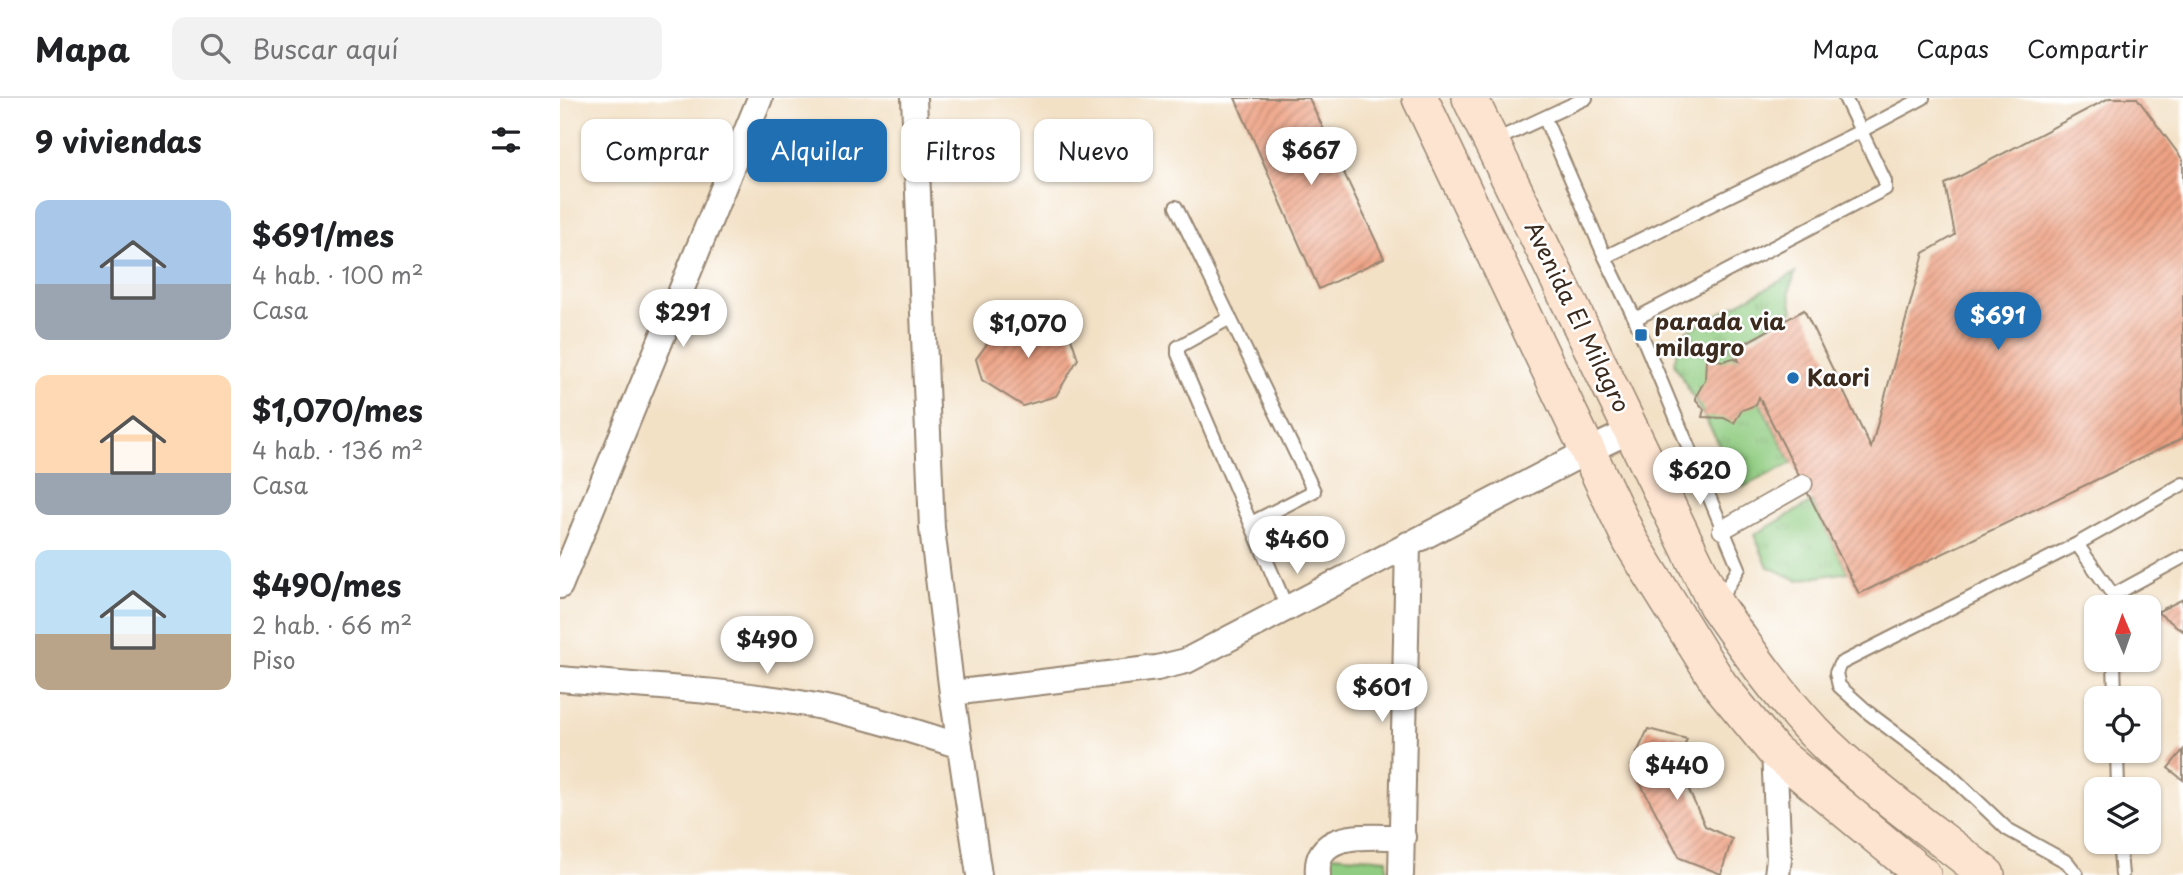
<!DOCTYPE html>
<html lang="es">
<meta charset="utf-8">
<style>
:root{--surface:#fff;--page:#f2f2f2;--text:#202124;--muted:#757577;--line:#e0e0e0;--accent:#1f6fb2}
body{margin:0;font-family:"Playpen Sans",sans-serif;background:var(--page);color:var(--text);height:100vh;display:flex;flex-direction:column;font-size:26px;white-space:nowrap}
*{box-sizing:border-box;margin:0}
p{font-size:23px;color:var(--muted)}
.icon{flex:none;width:38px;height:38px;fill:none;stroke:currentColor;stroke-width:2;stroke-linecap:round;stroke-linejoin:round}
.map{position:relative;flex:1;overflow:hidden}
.panel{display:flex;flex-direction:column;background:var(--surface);width:560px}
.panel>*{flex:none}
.banner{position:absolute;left:21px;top:21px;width:665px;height:63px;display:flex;gap:14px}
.needle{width:46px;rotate:358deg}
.controls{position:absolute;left:1524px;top:497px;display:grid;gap:14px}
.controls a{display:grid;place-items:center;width:77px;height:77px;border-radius:14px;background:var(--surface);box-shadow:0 2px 5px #0004;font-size:35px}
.price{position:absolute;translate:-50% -60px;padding:0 16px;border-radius:24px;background:#fff;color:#222;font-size:23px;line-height:46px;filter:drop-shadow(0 2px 4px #0008)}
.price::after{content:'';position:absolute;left:50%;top:42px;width:21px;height:16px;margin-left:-10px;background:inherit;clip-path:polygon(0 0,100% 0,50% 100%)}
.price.on{background:var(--accent);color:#fff}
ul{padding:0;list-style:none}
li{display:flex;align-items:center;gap:21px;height:175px;padding:0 35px}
li span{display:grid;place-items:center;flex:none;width:196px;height:140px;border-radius:14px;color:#555}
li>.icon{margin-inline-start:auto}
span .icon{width:84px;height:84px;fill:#fffc;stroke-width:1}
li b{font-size:30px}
h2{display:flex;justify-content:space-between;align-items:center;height:84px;padding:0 35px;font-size:30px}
.chip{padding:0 24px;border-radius:14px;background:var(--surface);box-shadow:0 2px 5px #0004;font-size:24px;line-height:63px}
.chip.on{background:var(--accent);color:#fff}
header{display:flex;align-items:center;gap:42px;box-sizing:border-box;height:98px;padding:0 35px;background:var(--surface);border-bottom:2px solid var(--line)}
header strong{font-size:33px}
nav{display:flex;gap:38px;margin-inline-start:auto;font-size:24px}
.search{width:490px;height:63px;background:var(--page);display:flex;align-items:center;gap:18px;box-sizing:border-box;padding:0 24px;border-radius:14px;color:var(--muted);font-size:26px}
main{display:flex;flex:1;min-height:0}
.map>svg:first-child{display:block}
</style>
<header>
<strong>Mapa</strong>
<div class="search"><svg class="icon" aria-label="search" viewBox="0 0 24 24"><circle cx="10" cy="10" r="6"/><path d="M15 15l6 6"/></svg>Buscar aquí</div>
<nav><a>Mapa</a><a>Capas</a><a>Compartir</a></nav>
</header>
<main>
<section class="panel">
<h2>9 viviendas<svg class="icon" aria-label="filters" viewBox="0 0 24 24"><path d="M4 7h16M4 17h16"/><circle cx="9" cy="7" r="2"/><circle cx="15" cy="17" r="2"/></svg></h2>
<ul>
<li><span style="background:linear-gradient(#a9c7e8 60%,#9aa5b1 0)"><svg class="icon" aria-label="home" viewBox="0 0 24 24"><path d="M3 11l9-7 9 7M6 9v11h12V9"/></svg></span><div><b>$691/mes</b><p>4 hab. · 100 m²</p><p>Casa</p></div></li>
<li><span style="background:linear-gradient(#ffd9b3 70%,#9aa5b1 0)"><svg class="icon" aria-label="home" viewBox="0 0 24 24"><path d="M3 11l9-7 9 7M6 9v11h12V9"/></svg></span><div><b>$1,070/mes</b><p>4 hab. · 136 m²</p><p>Casa</p></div></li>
<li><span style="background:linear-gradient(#bfe0f5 60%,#b9a48a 0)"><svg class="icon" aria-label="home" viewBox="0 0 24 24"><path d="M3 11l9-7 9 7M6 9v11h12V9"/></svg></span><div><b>$490/mes</b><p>2 hab. · 66 m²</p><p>Piso</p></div></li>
</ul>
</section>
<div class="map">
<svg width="1623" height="777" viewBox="0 0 1623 777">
<defs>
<pattern id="grass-tufts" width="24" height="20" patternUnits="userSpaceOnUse" patternTransform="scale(1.75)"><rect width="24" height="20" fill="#90cc81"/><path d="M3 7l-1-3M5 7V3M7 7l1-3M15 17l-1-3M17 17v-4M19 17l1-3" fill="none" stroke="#7daf6f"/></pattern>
<pattern id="building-hatch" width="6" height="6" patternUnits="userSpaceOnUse" patternTransform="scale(1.75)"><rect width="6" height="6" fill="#eea284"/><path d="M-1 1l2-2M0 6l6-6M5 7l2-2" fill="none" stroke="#c2846b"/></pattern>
</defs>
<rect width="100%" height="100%" fill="#fff"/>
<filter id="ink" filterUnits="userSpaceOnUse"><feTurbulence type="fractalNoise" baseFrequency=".0143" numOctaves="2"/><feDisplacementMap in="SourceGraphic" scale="14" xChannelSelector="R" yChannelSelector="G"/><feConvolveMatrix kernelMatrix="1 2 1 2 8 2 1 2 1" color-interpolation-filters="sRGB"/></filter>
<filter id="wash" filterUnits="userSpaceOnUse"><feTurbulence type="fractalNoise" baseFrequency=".00686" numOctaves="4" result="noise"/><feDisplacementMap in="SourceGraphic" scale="28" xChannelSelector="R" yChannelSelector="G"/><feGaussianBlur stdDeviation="1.57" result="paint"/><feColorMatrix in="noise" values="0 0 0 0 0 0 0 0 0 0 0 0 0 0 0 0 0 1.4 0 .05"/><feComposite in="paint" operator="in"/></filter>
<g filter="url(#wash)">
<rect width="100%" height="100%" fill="#f3e1c6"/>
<path fill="url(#grass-tufts)" stroke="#667b50" stroke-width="2" d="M 1235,175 L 1229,194 L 1233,213 L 1170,249 L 1232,365 L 1183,389 L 1114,265 L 1121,236 Z
M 1252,404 L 1288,474 L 1238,482 L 1208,469 L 1194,437 Z"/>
<path fill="#90cc81" stroke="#667b50" stroke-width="2" d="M 769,757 L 827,761 L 827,777 L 772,777 Z"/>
<g id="blocks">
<path fill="url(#building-hatch)" d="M 675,0 L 749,0 L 824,160 L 759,191 Z
M 1549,0 L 1577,0 L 1623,62 L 1623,340 L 1299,496 L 1199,299 L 1196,307 L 1182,312 L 1174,325 L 1164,320 L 1142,319 L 1144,311 L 1136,302 L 1136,298 L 1145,282 L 1146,261 L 1164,263 L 1173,260 L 1179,263 L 1175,251 L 1244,212 L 1311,350 L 1364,155 L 1395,137 L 1385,86 Z
M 479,219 L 510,237 L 518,261 L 496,298 L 463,308 L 422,282 L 416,261 L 441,227 Z
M 1623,501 L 1623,533 L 1597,514 Z
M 1088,631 L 1127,641 L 1117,666 L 1145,728 L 1172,741 L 1161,776 L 1120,760 L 1071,668 Z
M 1623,652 L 1623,682 L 1608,670 Z"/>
</g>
</g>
<g filter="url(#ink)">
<use href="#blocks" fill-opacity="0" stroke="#978672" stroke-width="2"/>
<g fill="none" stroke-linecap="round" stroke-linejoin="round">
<defs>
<path id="service" d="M 985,21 L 1045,159
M 934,43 L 1026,0
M 616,109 L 754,393 L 691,425
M 670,220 L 618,249 L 618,256 L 727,510
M 1075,221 L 1045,159 L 1301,33 L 1285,0
M 1517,446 L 1553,497 L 1553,509
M 1553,497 L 1623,459
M 1158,504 L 1179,470 L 1075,221 L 1325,91 L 1325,83 L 1301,33 L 1363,0
M 1554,562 L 1555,600
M 1557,653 L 1558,691
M 1559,744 L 1562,777
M 1517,777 L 1507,764 L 1447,731 L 1386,673 L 1310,616 L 1279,588 L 1276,575 L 1280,566 L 1517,446 L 1623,386"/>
<path id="pedestrian" d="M 1162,432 L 1243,386"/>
<path id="minor" d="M 354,0 L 372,430 L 392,595 L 419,777
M 0,488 L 200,0
M 0,581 C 80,588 161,592 240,605 C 294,614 347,631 400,648
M 392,595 L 597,570 L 626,563 L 1028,353 L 1072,332
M 1214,653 L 1219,761 L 1217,777
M 758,777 C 753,730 812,740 843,739
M 841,777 L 848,446"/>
<path id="secondary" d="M 860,0 L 1071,444 L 1160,587 L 1214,653 L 1363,777
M 910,0 L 1156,507 C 1187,551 1217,595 1254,634 C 1303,685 1371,732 1427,777"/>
</defs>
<use href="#service" stroke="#978672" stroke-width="16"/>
<use href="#pedestrian" stroke="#978672" stroke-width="21"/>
<use href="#minor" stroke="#978672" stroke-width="28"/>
<use href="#secondary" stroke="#978672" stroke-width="38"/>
<use href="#service" stroke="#fff" stroke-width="12"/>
<use href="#pedestrian" stroke="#fff" stroke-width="18"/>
<use href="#minor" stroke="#fff" stroke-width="24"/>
<use href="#secondary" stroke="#fde4d1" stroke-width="35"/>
</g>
</g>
<g fill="#1f6fb2" stroke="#fff" stroke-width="2.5">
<rect x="1074" y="230" width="14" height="14" rx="3.5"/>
<circle cx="1233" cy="280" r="7"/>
</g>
<g text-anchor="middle" stroke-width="5" stroke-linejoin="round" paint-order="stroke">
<g font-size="23" fill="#3b2a1e" stroke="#fff">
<text transform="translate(1017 219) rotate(64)" y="8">Avenida El Milagro</text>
</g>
<g font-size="23" font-weight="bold" fill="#3b2a1e" stroke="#fff" text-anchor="start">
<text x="1095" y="232">parada via<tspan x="1095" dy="26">milagro</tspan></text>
<text x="1247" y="288">Kaori</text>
</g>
</g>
</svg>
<div class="controls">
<a><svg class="needle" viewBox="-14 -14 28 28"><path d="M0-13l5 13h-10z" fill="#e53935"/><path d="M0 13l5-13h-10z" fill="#757577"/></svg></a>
<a><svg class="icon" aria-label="locate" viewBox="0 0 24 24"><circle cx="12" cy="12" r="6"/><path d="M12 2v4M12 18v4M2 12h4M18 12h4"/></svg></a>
<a><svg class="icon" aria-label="layers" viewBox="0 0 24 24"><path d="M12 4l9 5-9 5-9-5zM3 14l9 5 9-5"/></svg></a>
</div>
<b class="price" style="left:751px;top:89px">$667</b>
<b class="price" style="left:123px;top:251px">$291</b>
<b class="price on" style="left:1438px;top:254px">$691</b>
<b class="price" style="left:468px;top:262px">$1,070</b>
<b class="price" style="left:1140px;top:409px">$620</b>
<b class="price" style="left:737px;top:478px">$460</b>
<b class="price" style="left:207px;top:578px">$490</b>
<b class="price" style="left:822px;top:626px">$601</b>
<b class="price" style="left:1117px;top:704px">$440</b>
<div class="banner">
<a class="chip">Comprar</a>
<a class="chip on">Alquilar</a>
<a class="chip">Filtros</a>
<a class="chip">Nuevo</a>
</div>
</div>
</main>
